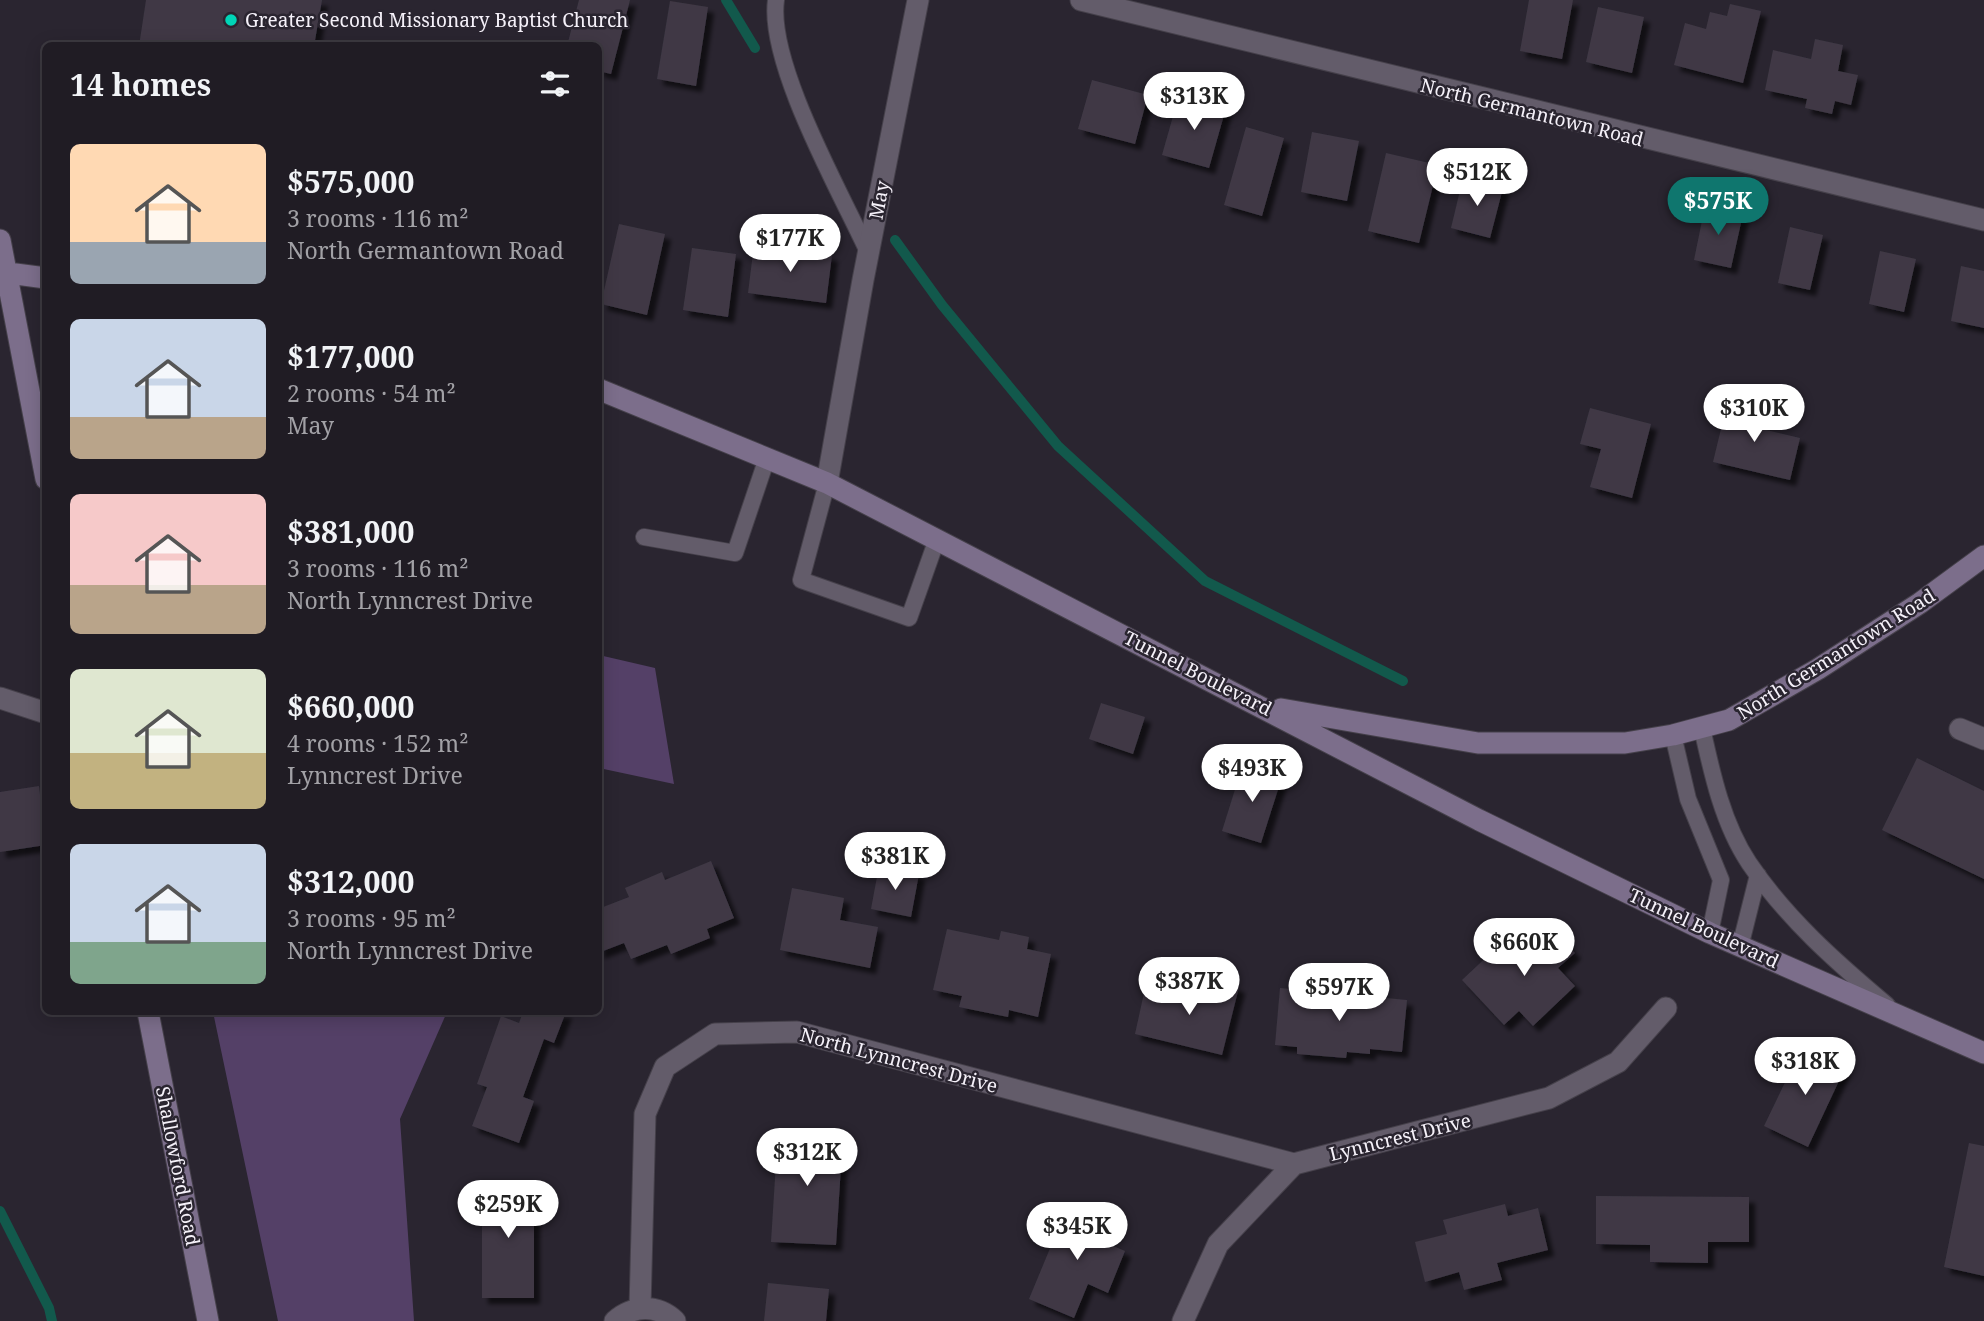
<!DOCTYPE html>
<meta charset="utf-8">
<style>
:root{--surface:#201c24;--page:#2d2931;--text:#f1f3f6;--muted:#a2a1a6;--line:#3d3a41;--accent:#0f766e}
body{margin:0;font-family:"Noto Serif",serif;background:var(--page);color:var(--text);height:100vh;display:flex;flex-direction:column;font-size:26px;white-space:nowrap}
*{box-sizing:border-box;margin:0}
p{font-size:23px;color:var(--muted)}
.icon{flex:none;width:38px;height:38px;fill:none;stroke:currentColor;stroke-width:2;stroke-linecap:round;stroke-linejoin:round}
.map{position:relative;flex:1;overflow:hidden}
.side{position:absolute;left:42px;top:42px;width:560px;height:973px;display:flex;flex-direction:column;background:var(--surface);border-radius:10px;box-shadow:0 4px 18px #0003,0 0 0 2px var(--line)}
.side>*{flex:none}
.price{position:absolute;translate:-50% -60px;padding:0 16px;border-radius:24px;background:#fff;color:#222;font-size:23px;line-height:46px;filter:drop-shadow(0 2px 4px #0008)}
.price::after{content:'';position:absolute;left:50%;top:42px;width:21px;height:16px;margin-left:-10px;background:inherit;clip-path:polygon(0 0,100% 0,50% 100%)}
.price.selected{background:var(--accent);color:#fff}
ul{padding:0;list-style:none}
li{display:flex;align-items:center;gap:21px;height:175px;padding:0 28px}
li span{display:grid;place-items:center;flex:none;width:196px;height:140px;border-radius:10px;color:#555}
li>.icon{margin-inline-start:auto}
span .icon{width:84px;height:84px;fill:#fffc;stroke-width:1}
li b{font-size:30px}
h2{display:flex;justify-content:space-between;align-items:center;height:84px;padding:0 28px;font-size:30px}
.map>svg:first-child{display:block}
</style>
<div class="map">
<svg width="1984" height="1321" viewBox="0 0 1984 1321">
<defs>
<filter id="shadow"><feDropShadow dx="6" dy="6" stdDeviation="2" flood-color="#0009"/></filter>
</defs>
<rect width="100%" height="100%" fill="#2a2530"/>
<path fill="#544067" d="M 599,655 L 655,668 L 674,784 L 599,768 Z
M 213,1012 L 447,1012 L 400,1119 L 414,1321 L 278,1321 Z"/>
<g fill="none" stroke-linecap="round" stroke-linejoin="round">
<path stroke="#12594c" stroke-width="10" d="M 726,0 L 755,48
M 895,240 L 942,305 L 1058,446 L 1205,581 L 1403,681
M 0,1211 L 49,1308 L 52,1321"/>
</g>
<path fill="#3f3945" filter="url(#shadow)" d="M 146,0 L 322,0 L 314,46 L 257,46 L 224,40 L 223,46 L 139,46 Z
M 579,0 L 630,0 L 611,74 L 598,71 L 598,46 L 567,46 Z
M 1529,0 L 1573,0 L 1562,59 L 1520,51 Z
M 670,1 L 708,7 L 696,86 L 657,79 Z
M 1730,4 L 1761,11 L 1743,83 L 1674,65 L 1685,23 L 1706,29 L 1710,12 L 1727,16 Z
M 1598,7 L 1644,17 L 1632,73 L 1586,62 Z
M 1815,39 L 1843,45 L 1838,71 L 1858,75 L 1851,105 L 1835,101 L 1832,114 L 1805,108 L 1807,99 L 1765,90 L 1773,50 L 1811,59 Z
M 1092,80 L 1148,95 L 1135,144 L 1078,129 Z
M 1179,95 L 1226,108 L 1209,168 L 1162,155 Z
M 1246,127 L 1284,138 L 1262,216 L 1224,205 Z
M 1312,132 L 1359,141 L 1347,201 L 1301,192 Z
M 1386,153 L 1438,165 L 1419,243 L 1368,231 Z
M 1463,178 L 1503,188 L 1490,238 L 1451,228 Z
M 1705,206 L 1743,214 L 1731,268 L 1694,260 Z
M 619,224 L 665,234 L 647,315 L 601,304 Z
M 1790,227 L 1823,235 L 1810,290 L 1778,283 Z
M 754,245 L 832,255 L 826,303 L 748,293 Z
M 692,248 L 736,254 L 728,317 L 683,310 Z
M 1880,251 L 1916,259 L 1904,312 L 1869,304 Z
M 1961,266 L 1984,271 L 1984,328 L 1951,321 Z
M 1728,400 L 1763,409 L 1758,428 L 1800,438 L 1790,480 L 1713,462 Z
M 1590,408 L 1651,424 L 1632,498 L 1590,487 L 1601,449 L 1580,444 Z
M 1101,703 L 1145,717 L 1133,754 L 1089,739 Z
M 1917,758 L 1984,791 L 1984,879 L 1882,830 Z
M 1243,764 L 1282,777 L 1261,843 L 1222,831 Z
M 39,786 L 46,845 L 0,852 L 0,792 Z
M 711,861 L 734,918 L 707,929 L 710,938 L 671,954 L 667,945 L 631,959 L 624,943 L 598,953 L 598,909 L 629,897 L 625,888 L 662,872 L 665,880 Z
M 879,866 L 919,874 L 911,917 L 871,909 Z
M 792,888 L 844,898 L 840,920 L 878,927 L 870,968 L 780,950 Z
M 1544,921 L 1575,953 L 1558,968 L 1575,986 L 1533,1026 L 1519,1011 L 1504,1025 L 1462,980 L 1494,950 L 1504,960 Z
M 947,929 L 999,940 L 1001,931 L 1029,937 L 1027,949 L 1051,954 L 1038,1017 L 1009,1010 L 1008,1017 L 959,1007 L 962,996 L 933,990 Z
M 1210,979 L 1239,987 L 1222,1055 L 1135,1034 L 1146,984 L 1205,999 Z
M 1280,988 L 1407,1000 L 1402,1052 L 1370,1049 L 1370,1054 L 1347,1052 L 1346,1058 L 1297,1054 L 1297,1047 L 1275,1045 Z
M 523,1012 L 566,1012 L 554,1043 L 544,1039 L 523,1097 L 534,1101 L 519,1143 L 472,1126 L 487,1087 L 477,1084 L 501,1016 L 519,1023 Z
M 1802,1047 L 1845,1068 L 1808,1147 L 1764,1126 Z
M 778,1131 L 843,1135 L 836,1245 L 771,1242 Z
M 1969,1143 L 1984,1146 L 1984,1276 L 1944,1267 Z
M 482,1181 L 534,1181 L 534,1298 L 482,1298 Z
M 1596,1196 L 1749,1197 L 1749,1242 L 1708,1242 L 1708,1263 L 1650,1262 L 1650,1245 L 1596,1244 Z
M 1505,1204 L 1508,1216 L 1538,1208 L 1548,1250 L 1497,1263 L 1502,1280 L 1464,1290 L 1459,1272 L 1425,1282 L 1415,1242 L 1447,1234 L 1443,1220 Z
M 1068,1205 L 1114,1224 L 1106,1243 L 1125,1251 L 1108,1293 L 1088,1284 L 1074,1318 L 1029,1299 Z
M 768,1283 L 829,1289 L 826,1321 L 764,1321 Z"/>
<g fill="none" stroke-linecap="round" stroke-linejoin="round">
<defs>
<path id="lane" d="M 776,0 C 767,63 841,193 868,252
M 827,483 L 801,580 L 909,618 L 937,539
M 644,537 L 735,553 L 767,458
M 1702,728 C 1712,774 1723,824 1749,863 C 1787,919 1836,962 1887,1005
M 1673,735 L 1688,799 L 1721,880 L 1710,933
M 1740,947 L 1758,875"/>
<path id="street" d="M 1081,0 L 1984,220
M 827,483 L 863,280 L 918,0
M 0,698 L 46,713
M 1960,729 L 1984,739
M 640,1308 L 645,1114 L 665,1067 L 715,1034 L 797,1032 L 1294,1164
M 615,1321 C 633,1305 657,1304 675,1321
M 1183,1321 L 1218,1244 L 1294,1164 L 1549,1098 L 1618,1062 L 1666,1008"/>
<path id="secondary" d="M 0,240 L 46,479
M 0,272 L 46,278
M 598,389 L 827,483 L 1479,820 L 1710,933 L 1984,1053
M 1281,709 L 1478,743 L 1625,743 L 1673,735 L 1729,720 L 1818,669 L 1920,603 L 1984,556
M 148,1012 L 208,1321"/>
</defs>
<use href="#lane" stroke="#45404a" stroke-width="18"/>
<use href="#street" stroke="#45404a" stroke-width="23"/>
<use href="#secondary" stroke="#45404a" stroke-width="23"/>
<use href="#lane" stroke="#635c6a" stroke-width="16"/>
<use href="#street" stroke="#635c6a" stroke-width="21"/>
<use href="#secondary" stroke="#7c6e8b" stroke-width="21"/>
</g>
<circle fill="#00d5b7" stroke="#2a2530" stroke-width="2.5" cx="231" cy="20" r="7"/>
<g text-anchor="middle" stroke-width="5" stroke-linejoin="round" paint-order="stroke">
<g font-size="19" fill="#f5f1f9" stroke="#2a2530" text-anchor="start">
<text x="245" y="27">Greater Second Missionary Baptist Church</text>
</g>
<g font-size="19" fill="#f5f1f9" stroke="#2a2530">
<text transform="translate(1532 112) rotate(14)" y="7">North Germantown Road</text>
<text transform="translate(879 200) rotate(-79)" y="7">May</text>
<text transform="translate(1836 654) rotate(-32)" y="7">North Germantown Road</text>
<text transform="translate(1198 673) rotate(27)" y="7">Tunnel Boulevard</text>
<text transform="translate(1704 928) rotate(25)" y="7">Tunnel Boulevard</text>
<text transform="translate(899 1060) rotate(15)" y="7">North Lynncrest Drive</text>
<text transform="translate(1400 1137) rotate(-14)" y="7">Lynncrest Drive</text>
<text transform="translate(178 1166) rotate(79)" y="7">Shallowford Road</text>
</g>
</g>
</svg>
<b class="price" style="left:1194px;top:132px">$313K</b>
<b class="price" style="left:1477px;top:208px">$512K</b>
<b class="price selected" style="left:1718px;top:237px">$575K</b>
<b class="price" style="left:790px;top:274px">$177K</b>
<b class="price" style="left:1754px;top:444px">$310K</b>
<b class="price" style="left:1252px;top:804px">$493K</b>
<b class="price" style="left:895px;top:892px">$381K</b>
<b class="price" style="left:1524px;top:978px">$660K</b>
<b class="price" style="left:1189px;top:1017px">$387K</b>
<b class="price" style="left:1339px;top:1023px">$597K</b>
<b class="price" style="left:1805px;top:1097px">$318K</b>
<b class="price" style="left:807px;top:1188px">$312K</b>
<b class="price" style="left:508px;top:1240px">$259K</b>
<b class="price" style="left:1077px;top:1262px">$345K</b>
<section class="side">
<h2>14 homes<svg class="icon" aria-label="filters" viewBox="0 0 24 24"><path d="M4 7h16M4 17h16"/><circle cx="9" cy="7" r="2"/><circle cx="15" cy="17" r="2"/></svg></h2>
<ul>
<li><span style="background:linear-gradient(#ffd9b3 70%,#9aa5b1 0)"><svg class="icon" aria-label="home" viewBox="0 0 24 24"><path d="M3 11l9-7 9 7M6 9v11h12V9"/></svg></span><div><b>$575,000</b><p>3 rooms · 116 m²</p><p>North Germantown Road</p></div></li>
<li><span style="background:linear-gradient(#c9d6e8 70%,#b9a48a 0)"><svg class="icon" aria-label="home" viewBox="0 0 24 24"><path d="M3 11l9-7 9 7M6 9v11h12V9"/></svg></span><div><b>$177,000</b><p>2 rooms · 54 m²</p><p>May</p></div></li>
<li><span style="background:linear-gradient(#f6c9c9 65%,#b9a48a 0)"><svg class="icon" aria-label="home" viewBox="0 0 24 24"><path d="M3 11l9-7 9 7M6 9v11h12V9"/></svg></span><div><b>$381,000</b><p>3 rooms · 116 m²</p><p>North Lynncrest Drive</p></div></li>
<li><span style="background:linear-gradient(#dfe7d0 60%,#c2b280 0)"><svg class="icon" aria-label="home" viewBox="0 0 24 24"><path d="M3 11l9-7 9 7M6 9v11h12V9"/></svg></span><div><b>$660,000</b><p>4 rooms · 152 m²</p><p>Lynncrest Drive</p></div></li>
<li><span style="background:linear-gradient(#c9d6e8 70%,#7fa58c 0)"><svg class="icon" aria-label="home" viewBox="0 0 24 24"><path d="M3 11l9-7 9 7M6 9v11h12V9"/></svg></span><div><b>$312,000</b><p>3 rooms · 95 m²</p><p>North Lynncrest Drive</p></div></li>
</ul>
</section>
</div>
